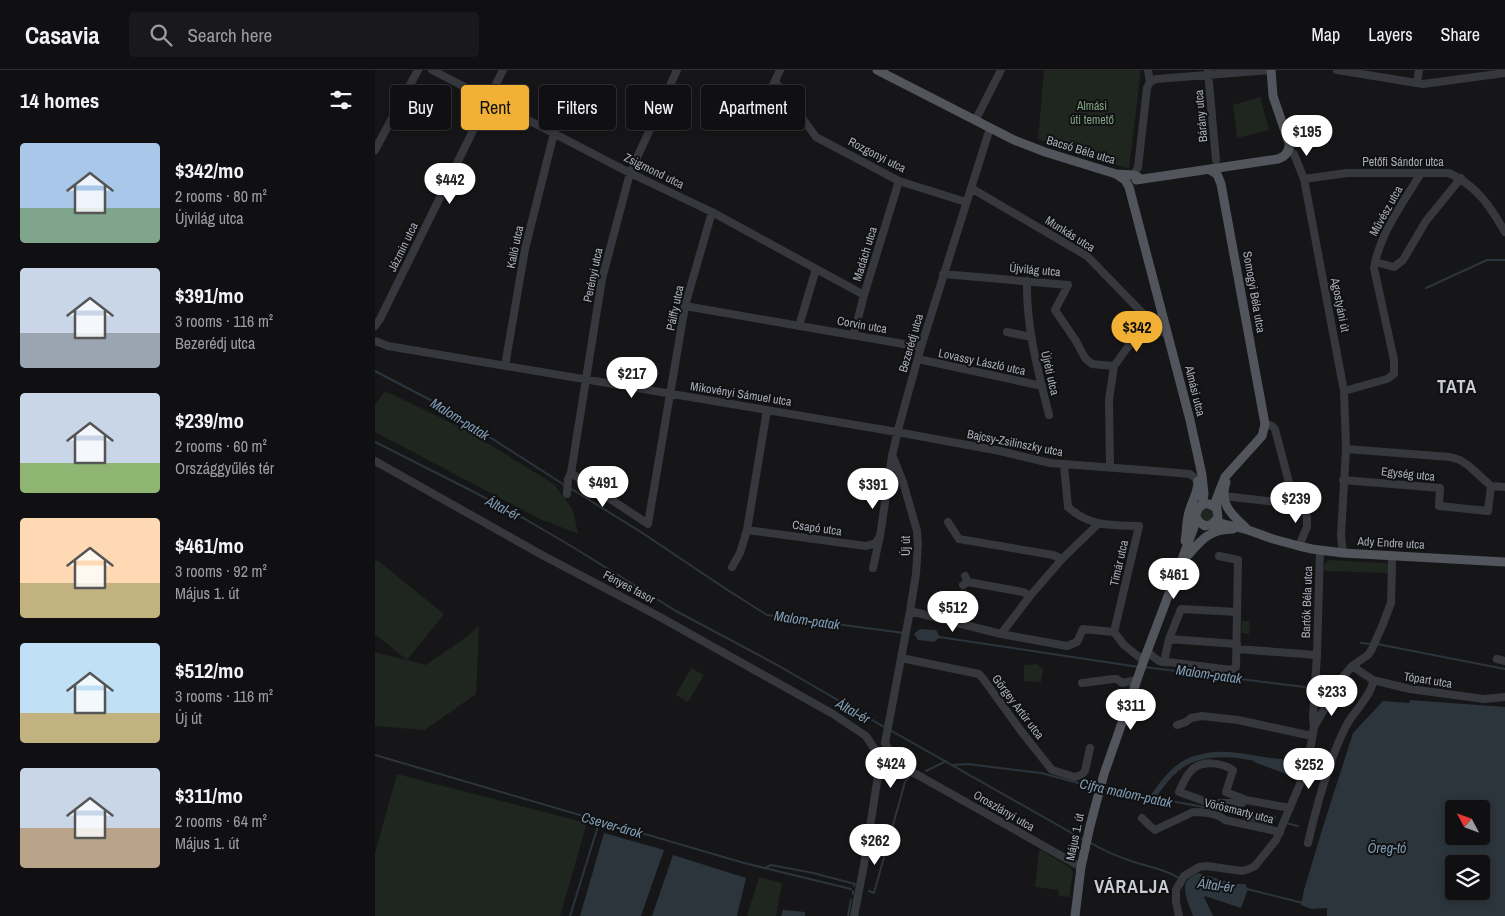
<!DOCTYPE html>
<meta charset="utf-8">
<style>
:root{--surface:#101012;--page:#19191b;--text:#f1f3f6;--muted:#9c9d9f;--line:#303032;--accent:#f2b134}
body{margin:0;font-family:"Archivo Narrow",sans-serif;background:var(--page);color:var(--text);height:100vh;display:flex;flex-direction:column;font-size:19px;white-space:nowrap}
*{box-sizing:border-box;margin:0}
p{font-size:16px;color:var(--muted)}
.icon{flex:none;width:28px;height:28px;fill:none;stroke:currentColor;stroke-width:2;stroke-linecap:round;stroke-linejoin:round}
.map{position:relative;flex:1;overflow:hidden}
.panel{display:flex;flex-direction:column;background:var(--surface);width:375px}
.panel>*{flex:none}
.banner{position:absolute;left:15px;top:15px;width:475px;height:45px;display:flex;gap:10px}
.needle{width:32px;rotate:311deg}
.controls{position:absolute;left:1070px;top:730px;display:grid;gap:10px}
.controls a{display:grid;place-items:center;width:45px;height:45px;border-radius:5px;background:var(--surface);box-shadow:0 2px 8px #0003,0 0 0 1px var(--line);font-size:25px}
.price{position:absolute;translate:-50% -42px;padding:0 11px;border-radius:18px;background:#fff;color:#222;font-size:16px;line-height:32px;filter:drop-shadow(0 1px 2px #0008)}
.price::after{content:'';position:absolute;left:50%;top:30px;width:15px;height:11px;margin-left:-8px;background:inherit;clip-path:polygon(0 0,100% 0,50% 100%)}
.price.on{background:var(--accent);color:#111}
ul{padding:0;list-style:none}
li{display:flex;align-items:center;gap:15px;height:125px;padding:0 20px}
li span{display:grid;place-items:center;flex:none;width:140px;height:100px;border-radius:5px;color:#555}
li>.icon{margin-inline-start:auto}
span .icon{width:60px;height:60px;fill:#fffc;stroke-width:1}
li b{font-size:21px}
h2{display:flex;justify-content:space-between;align-items:center;height:60px;padding:0 20px;font-size:21px}
.chip{padding:0 18px;border-radius:5px;background:var(--surface);box-shadow:0 2px 8px #0003,0 0 0 1px var(--line);font-size:18px;line-height:45px}
.chip.on{background:var(--accent);color:#111}
header{display:flex;align-items:center;gap:30px;box-sizing:border-box;height:70px;padding:0 25px;background:var(--surface);border-bottom:1px solid var(--line)}
header strong{font-size:24px}
nav{display:flex;gap:28px;margin-inline-start:auto;font-size:18px}
.search{width:350px;height:45px;background:var(--page);display:flex;align-items:center;gap:12px;box-sizing:border-box;padding:0 18px;border-radius:5px;color:var(--muted);font-size:19px}
main{display:flex;flex:1;min-height:0}
.map>svg:first-child{display:block}
</style>
<header>
<strong>Casavia</strong>
<div class="search"><svg class="icon" aria-label="search" viewBox="0 0 24 24"><circle cx="10" cy="10" r="6"/><path d="M15 15l6 6"/></svg>Search here</div>
<nav><a>Map</a><a>Layers</a><a>Share</a></nav>
</header>
<main>
<section class="panel">
<h2>14 homes<svg class="icon" aria-label="filters" viewBox="0 0 24 24"><path d="M4 7h16M4 17h16"/><circle cx="9" cy="7" r="2"/><circle cx="15" cy="17" r="2"/></svg></h2>
<ul>
<li><span style="background:linear-gradient(#a9c7e8 65%,#7fa58c 0)"><svg class="icon" aria-label="home" viewBox="0 0 24 24"><path d="M3 11l9-7 9 7M6 9v11h12V9"/></svg></span><div><b>$342/mo</b><p>2 rooms · 80 m²</p><p>Újvilág utca</p></div></li>
<li><span style="background:linear-gradient(#c9d6e8 65%,#9aa5b1 0)"><svg class="icon" aria-label="home" viewBox="0 0 24 24"><path d="M3 11l9-7 9 7M6 9v11h12V9"/></svg></span><div><b>$391/mo</b><p>3 rooms · 116 m²</p><p>Bezerédj utca</p></div></li>
<li><span style="background:linear-gradient(#c9d6e8 70%,#8fb573 0)"><svg class="icon" aria-label="home" viewBox="0 0 24 24"><path d="M3 11l9-7 9 7M6 9v11h12V9"/></svg></span><div><b>$239/mo</b><p>2 rooms · 60 m²</p><p>Országgyűlés tér</p></div></li>
<li><span style="background:linear-gradient(#ffd9b3 65%,#c2b280 0)"><svg class="icon" aria-label="home" viewBox="0 0 24 24"><path d="M3 11l9-7 9 7M6 9v11h12V9"/></svg></span><div><b>$461/mo</b><p>3 rooms · 92 m²</p><p>Május 1. út</p></div></li>
<li><span style="background:linear-gradient(#bfe0f5 70%,#c2b280 0)"><svg class="icon" aria-label="home" viewBox="0 0 24 24"><path d="M3 11l9-7 9 7M6 9v11h12V9"/></svg></span><div><b>$512/mo</b><p>3 rooms · 116 m²</p><p>Új út</p></div></li>
<li><span style="background:linear-gradient(#c9d6e8 60%,#b9a48a 0)"><svg class="icon" aria-label="home" viewBox="0 0 24 24"><path d="M3 11l9-7 9 7M6 9v11h12V9"/></svg></span><div><b>$311/mo</b><p>2 rooms · 64 m²</p><p>Május 1. út</p></div></li>
</ul>
</section>
<div class="map">
<svg width="1130" height="846" viewBox="0 0 1130 846">
<rect width="100%" height="100%" fill="#161618"/>
<path fill="#1e261f" d="M 669,0 L 766,0 L 754,99 L 663,69 Z
M 885,27 L 894,60 L 862,68 L 858,35 Z
M 10,321 L 89,359 L 179,414 L 198,440 L 203,464 L 163,448 L 0,362 L 0,335 Z
M825 445a7 7 0 1 1 14 0a7 7 0 1 1-14 0Z
M 2,490 L 69,544 L 32,590 L 51,595 L 90,568 L 104,556 L 101,624 L 50,660 L 0,656 L 0,582 L 32,590 L 0,564 L 0,492 Z
M 953,490 L 1011,493 L 1013,494 L 1013,503 L 949,501 L 949,495 Z
M 867,551 L 875,551 L 874,564 L 866,563 Z
M 663,594 L 668,600 L 666,612 L 649,611 L 649,595 Z
M 316,598 L 329,605 L 313,632 L 301,625 Z
M 22,704 L 212,753 L 185,846 L 0,846 L 0,783 Z
M 664,780 L 666,780 L 696,798 L 698,803 L 694,827 L 684,826 L 683,820 L 660,817 Z
M 384,807 L 407,813 L 401,846 L 372,846 Z"/>
<path fill="#2c353c" fill-rule="evenodd" d="M 545,559 L 561,560 L 565,567 L 559,572 L 543,570 L 539,564 Z
M 1035,630 L 1130,637 L 1130,846 L 952,846 L 952,838 L 936,839 L 926,835 L 929,820 L 947,760 L 978,663 L 1008,631 L 1034,633 ZM 1079,739 L 1106,739 L 1106,766 L 1079,766 ZM 1079,794 L 1106,794 L 1106,821 L 1079,821 Z
M 881,686 L 921,691 L 917,706 L 879,692 Z
M 873,739 L 901,746 L 898,756 L 870,750 L 862,743 Z
M 229,763 L 289,780 L 266,846 L 205,846 Z
M 298,785 L 371,808 L 362,846 L 277,846 Z
M 823,803 L 860,814 L 870,814 L 873,819 L 866,838 L 830,826 L 829,827 L 838,846 L 818,846 C 816,841 814,835 812,830 C 808,815 809,810 823,803 Z
M 408,840 L 430,842 L 430,846 L 406,846 Z"/>
<g fill="none" stroke-linecap="round" stroke-linejoin="round">
<path stroke="#2c353c" stroke-width="2" d="M 1051,218 L 1112,190 L 1130,190
M 0,301 L 63,334 L 191,416
M 0,372 L 99,422 L 150,449 L 196,476 L 301,541 L 404,596 L 511,658
M 195,418 L 269,464 L 351,519 L 392,545 L 529,563
M 564,567 L 764,597
M 986,573 L 998,574
M 1002,574 L 1130,599
M 769,597 L 930,617
M 515,660 L 709,770
M 0,685 L 369,793 L 476,819
M 579,695 L 592,694 L 666,703 L 722,718
M 551,701 L 571,691
M 729,719 L 862,743
M 911,753 L 923,756
M 716,773 C 729,781 744,787 759,792 C 774,797 790,799 804,808
M 390,798 L 396,795 L 438,803 L 480,814 L 479,816
M 872,819 L 928,833
M 494,821 L 499,823 L 530,712 L 534,707
M 478,824 L 478,821
M 195,846 L 223,756
M 473,846 L 476,830"/>
<path stroke="#2c353c" stroke-width="5.5" d="M 777,728 C 787,714 801,694 819,689 C 841,681 866,685 888,690"/>
<path stroke="#37383d" stroke-width="8" d="M 57,0 L 255,103 L 337,142 L 489,225
M 405,0 L 400,11 L 441,67 L 524,111 L 591,132
M 962,0 L 1048,14 L 1130,3
M 833,2 L 841,90
M 775,12 L 781,9 L 896,0
M 1042,13 L 1044,0
M 385,44 L 400,11
M 600,51 L 626,0
M 0,80 L 43,0
M 914,80 L 919,84 L 929,109 L 969,321 L 971,379 L 966,466 L 968,483
M 759,105 L 763,97 L 772,18 L 775,12 L 773,0
M 929,109 L 972,103 L 1074,103 C 1102,116 1115,136 1130,162
M 596,118 L 712,186 L 785,261 L 792,264
M 1000,192 L 1019,197 L 1028,190 L 1051,151 L 1086,108
M 568,204 L 693,215 L 680,240 L 701,271 L 710,288 L 717,294 L 739,296
M 652,211 C 651,257 663,301 674,345
M 310,236 L 546,277
M 0,256 L 5,249 L 128,0
M 424,256 L 441,199
M 632,262 L 656,267
M 479,264 L 489,225 L 524,111
M 0,271 L 13,276 L 522,362 L 625,381 L 675,393 L 780,401 L 815,404 L 820,408 L 824,414
M 543,289 L 667,316
M 130,296 L 150,179 L 179,63
M 969,321 L 1012,309 L 1019,304 L 1019,290 L 999,198 C 1005,163 1028,133 1046,103
M 890,354 L 897,356 L 900,359 L 917,424 L 928,439 L 932,447 L 932,457 L 924,476
M 971,379 L 1075,387 L 1085,390 L 1094,396 L 1116,416 L 1130,417
M 0,391 L 167,485 L 285,547 L 458,644 L 491,666 L 504,686 L 506,695 L 511,698 L 515,697
M 689,395 L 693,437 C 715,457 736,455 764,456 L 739,562
M 735,397 L 734,330 L 739,296 L 755,274 L 785,261
M 196,403 L 273,454 L 310,236 L 337,142
M 968,410 L 1065,418 L 1064,436 L 1113,441 L 1116,416
M 192,424 L 193,409 L 196,403 L 227,209 L 255,103 L 302,0
M 849,426 L 911,433 L 920,430
M 573,452 L 584,469 L 678,485 L 687,489
M 372,460 L 491,476 L 501,473 L 503,469
M 357,497 L 365,483 L 372,460 L 392,340
M 498,498 L 505,466 L 517,386 L 524,356 L 546,277 L 615,58
M 593,512 L 648,522 L 655,526
M 588,515 L 593,512 L 590,506
M 535,541 L 626,564 L 692,576 L 702,572 L 708,559 L 739,562 L 749,575 L 764,587 L 770,587
M 626,564 L 655,526 L 687,489 L 723,454
M 794,569 L 862,574
M 862,579 L 942,585
M 772,581 C 779,587 784,594 793,592 L 856,600 L 861,597 L 863,490 L 844,486
M 526,588 L 604,604 L 609,610 L 646,661 L 677,700 L 700,707 L 706,705 L 710,701 L 715,678
M 1122,589 L 1130,591
M 789,592 L 794,569 L 806,539 L 862,542
M 977,596 L 998,610 L 1035,619 L 1109,629 L 1130,627
M 707,613 L 738,609 L 742,609 L 747,613 L 762,610
M 939,627 L 957,625
M 802,655 L 811,652 L 816,648 L 827,646 L 863,650 L 937,666
M 939,657 L 967,608 L 977,596 L 993,585 L 997,579 L 1008,554 L 1016,533 L 1017,494 L 1016,485
M 510,673 L 535,541 L 541,504 L 543,474 L 542,461 L 528,412 L 518,387
M 510,673 L 519,688 L 518,694 L 514,698
M 517,696 L 521,696 L 541,704 L 706,797
M 871,730 L 867,733 L 835,733 L 804,722 C 807,715 810,707 816,701 C 826,689 847,693 858,700 L 851,722 L 871,730 L 915,738
M 767,748 L 775,756 L 780,760 L 818,742 C 828,742 842,743 850,750 L 905,762
M 933,773 C 942,734 953,692 971,656 C 977,644 999,622 998,610
M 479,846 L 489,795 L 505,693
M 804,846 L 801,832 L 801,820 L 809,806 L 824,797 L 832,796 L 867,801 L 874,799 L 880,796 L 901,770 L 925,714 L 936,675 L 939,657 L 938,646 L 942,585 L 945,480"/>
<path stroke="#53555c" stroke-width="9" d="M 502,0 L 639,70 L 670,82 L 741,104 L 759,105 L 766,109
M 835,100 L 842,104 L 846,114 L 890,354 L 887,366 L 850,407 L 841,430 L 843,448 L 837,454
M 741,104 L 750,110 L 754,117 L 815,350 L 827,405 L 829,424 L 827,435
M 761,110 L 903,89 C 911,86 915,81 914,73 L 898,26 L 896,0
M 851,412 C 844,434 856,444 871,458
M 821,447 L 824,452 L 830,456 L 842,453 L 849,454 L 873,460 L 898,469 L 924,476 L 937,479 L 968,483 L 1130,492
M 810,471 C 812,461 811,452 814,442 C 817,431 823,423 823,411
M 808,491 C 824,473 832,459 858,459
M 700,846 L 706,797 L 715,756 L 729,704 L 770,587 L 818,460 C 821,452 819,436 830,434 C 835,433 838,436 842,439"/>
</g>
<g text-anchor="middle" stroke-width="4" stroke-linejoin="round" paint-order="stroke">
<g font-size="12" fill="#7fa381" stroke="#111113">
<text x="717" y="40">Almási<tspan x="717" dy="14">úti temető</tspan></text>
</g>
<g font-size="12" fill="#a8adb8" stroke="#111113">
<text transform="translate(826 46) rotate(-95)" y="4">Bárány utca</text>
<text transform="translate(706 80) rotate(17)" y="4">Bacsó Béla utca</text>
<text transform="translate(502 85) rotate(27)" y="4">Rozgonyi utca</text>
<text x="1028" y="96">Petőfi Sándor utca</text>
<text transform="translate(279 101) rotate(26)" y="4">Zsigmond utca</text>
<text transform="translate(1011 141) rotate(-61)" y="4">Művész utca</text>
<text transform="translate(695 164) rotate(32)" y="4">Munkás utca</text>
<text transform="translate(28 177) rotate(-64)" y="4">Jázmin utca</text>
<text transform="translate(140 177) rotate(-78)" y="4">Kalló utca</text>
<text transform="translate(490 184) rotate(-73)" y="4">Madách utca</text>
<text transform="translate(660 200) rotate(5)" y="4">Újvilág utca</text>
<text transform="translate(218 205) rotate(-78)" y="4">Perényi utca</text>
<text transform="translate(879 222) rotate(80)" y="4">Somogyi Béla utca</text>
<text transform="translate(965 235) rotate(79)" y="4">Agostyáni út</text>
<text transform="translate(300 238) rotate(-78)" y="4">Pálffy utca</text>
<text transform="translate(487 255) rotate(10)" y="4">Corvin utca</text>
<text transform="translate(536 273) rotate(-74)" y="4">Bezerédj utca</text>
<text transform="translate(607 292) rotate(12)" y="4">Lovassy László utca</text>
<text transform="translate(675 303) rotate(77)" y="4">Újréti utca</text>
<text transform="translate(820 321) rotate(76)" y="4">Almási utca</text>
<text transform="translate(366 324) rotate(9)" y="4">Mikovényi Sámuel utca</text>
<text transform="translate(640 373) rotate(11)" y="4">Bajcsy-Zsilinszky utca</text>
<text transform="translate(1033 404) rotate(6)" y="4">Egység utca</text>
<text transform="translate(442 458) rotate(8)" y="4">Csapó utca</text>
<text transform="translate(1016 473) rotate(3)" y="4">Ady Endre utca</text>
<text transform="translate(531 476) rotate(-90)" y="4">Új út</text>
<text transform="translate(744 493) rotate(-77)" y="4">Tímár utca</text>
<text transform="translate(254 517) rotate(28)" y="4">Fényes fasor</text>
<text transform="translate(932 532) rotate(-88)" y="4">Bartók Béla utca</text>
<text transform="translate(1053 610) rotate(9)" y="4">Tópart utca</text>
<text transform="translate(643 637) rotate(53)" y="4">Görgey Artúr utca</text>
<text transform="translate(629 741) rotate(30)" y="4">Oroszlányi utca</text>
<text transform="translate(864 741) rotate(14)" y="4">Vörösmarty utca</text>
<text transform="translate(700 767) rotate(-78)" y="4">Május 1. út</text>
</g>
<g font-size="14" font-style="italic" fill="#7f9bb3" stroke="#111113">
<text transform="translate(85 349) rotate(32)" y="5">Malom-patak</text>
<text transform="translate(128 438) rotate(27)" y="5">Által-ér</text>
<text transform="translate(432 550) rotate(8)" y="5">Malom-patak</text>
<text transform="translate(834 604) rotate(8)" y="5">Malom-patak</text>
<text transform="translate(478 641) rotate(29)" y="5">Által-ér</text>
<text transform="translate(751 723) rotate(12)" y="5">Cifra malom-patak</text>
<text transform="translate(237 755) rotate(16)" y="5">Csever-árok</text>
<text x="1012" y="783">Öreg-tó</text>
<text transform="translate(841 815) rotate(7)" y="5">Által-ér</text>
</g>
<g font-size="18" font-weight="bold" letter-spacing="1" fill="#c9ccd4" stroke="#111113">
<text x="1082" y="323">TATA</text>
<text x="757" y="823">VÁRALJA</text>
</g>
</g>
</svg>
<div class="controls">
<a><svg class="needle" viewBox="-14 -14 28 28"><path d="M0-13l5 13h-10z" fill="#e53935"/><path d="M0 13l5-13h-10z" fill="#9c9d9f"/></svg></a>
<a><svg class="icon" aria-label="layers" viewBox="0 0 24 24"><path d="M12 4l9 5-9 5-9-5zM3 14l9 5 9-5"/></svg></a>
</div>
<b class="price" style="left:932px;top:87px">$195</b>
<b class="price" style="left:75px;top:135px">$442</b>
<b class="price on" style="left:762px;top:283px">$342</b>
<b class="price" style="left:257px;top:329px">$217</b>
<b class="price" style="left:228px;top:438px">$491</b>
<b class="price" style="left:498px;top:440px">$391</b>
<b class="price" style="left:921px;top:454px">$239</b>
<b class="price" style="left:799px;top:530px">$461</b>
<b class="price" style="left:578px;top:563px">$512</b>
<b class="price" style="left:957px;top:647px">$233</b>
<b class="price" style="left:756px;top:661px">$311</b>
<b class="price" style="left:516px;top:719px">$424</b>
<b class="price" style="left:934px;top:720px">$252</b>
<b class="price" style="left:500px;top:796px">$262</b>
<div class="banner">
<a class="chip">Buy</a>
<a class="chip on">Rent</a>
<a class="chip">Filters</a>
<a class="chip">New</a>
<a class="chip">Apartment</a>
</div>
</div>
</main>
